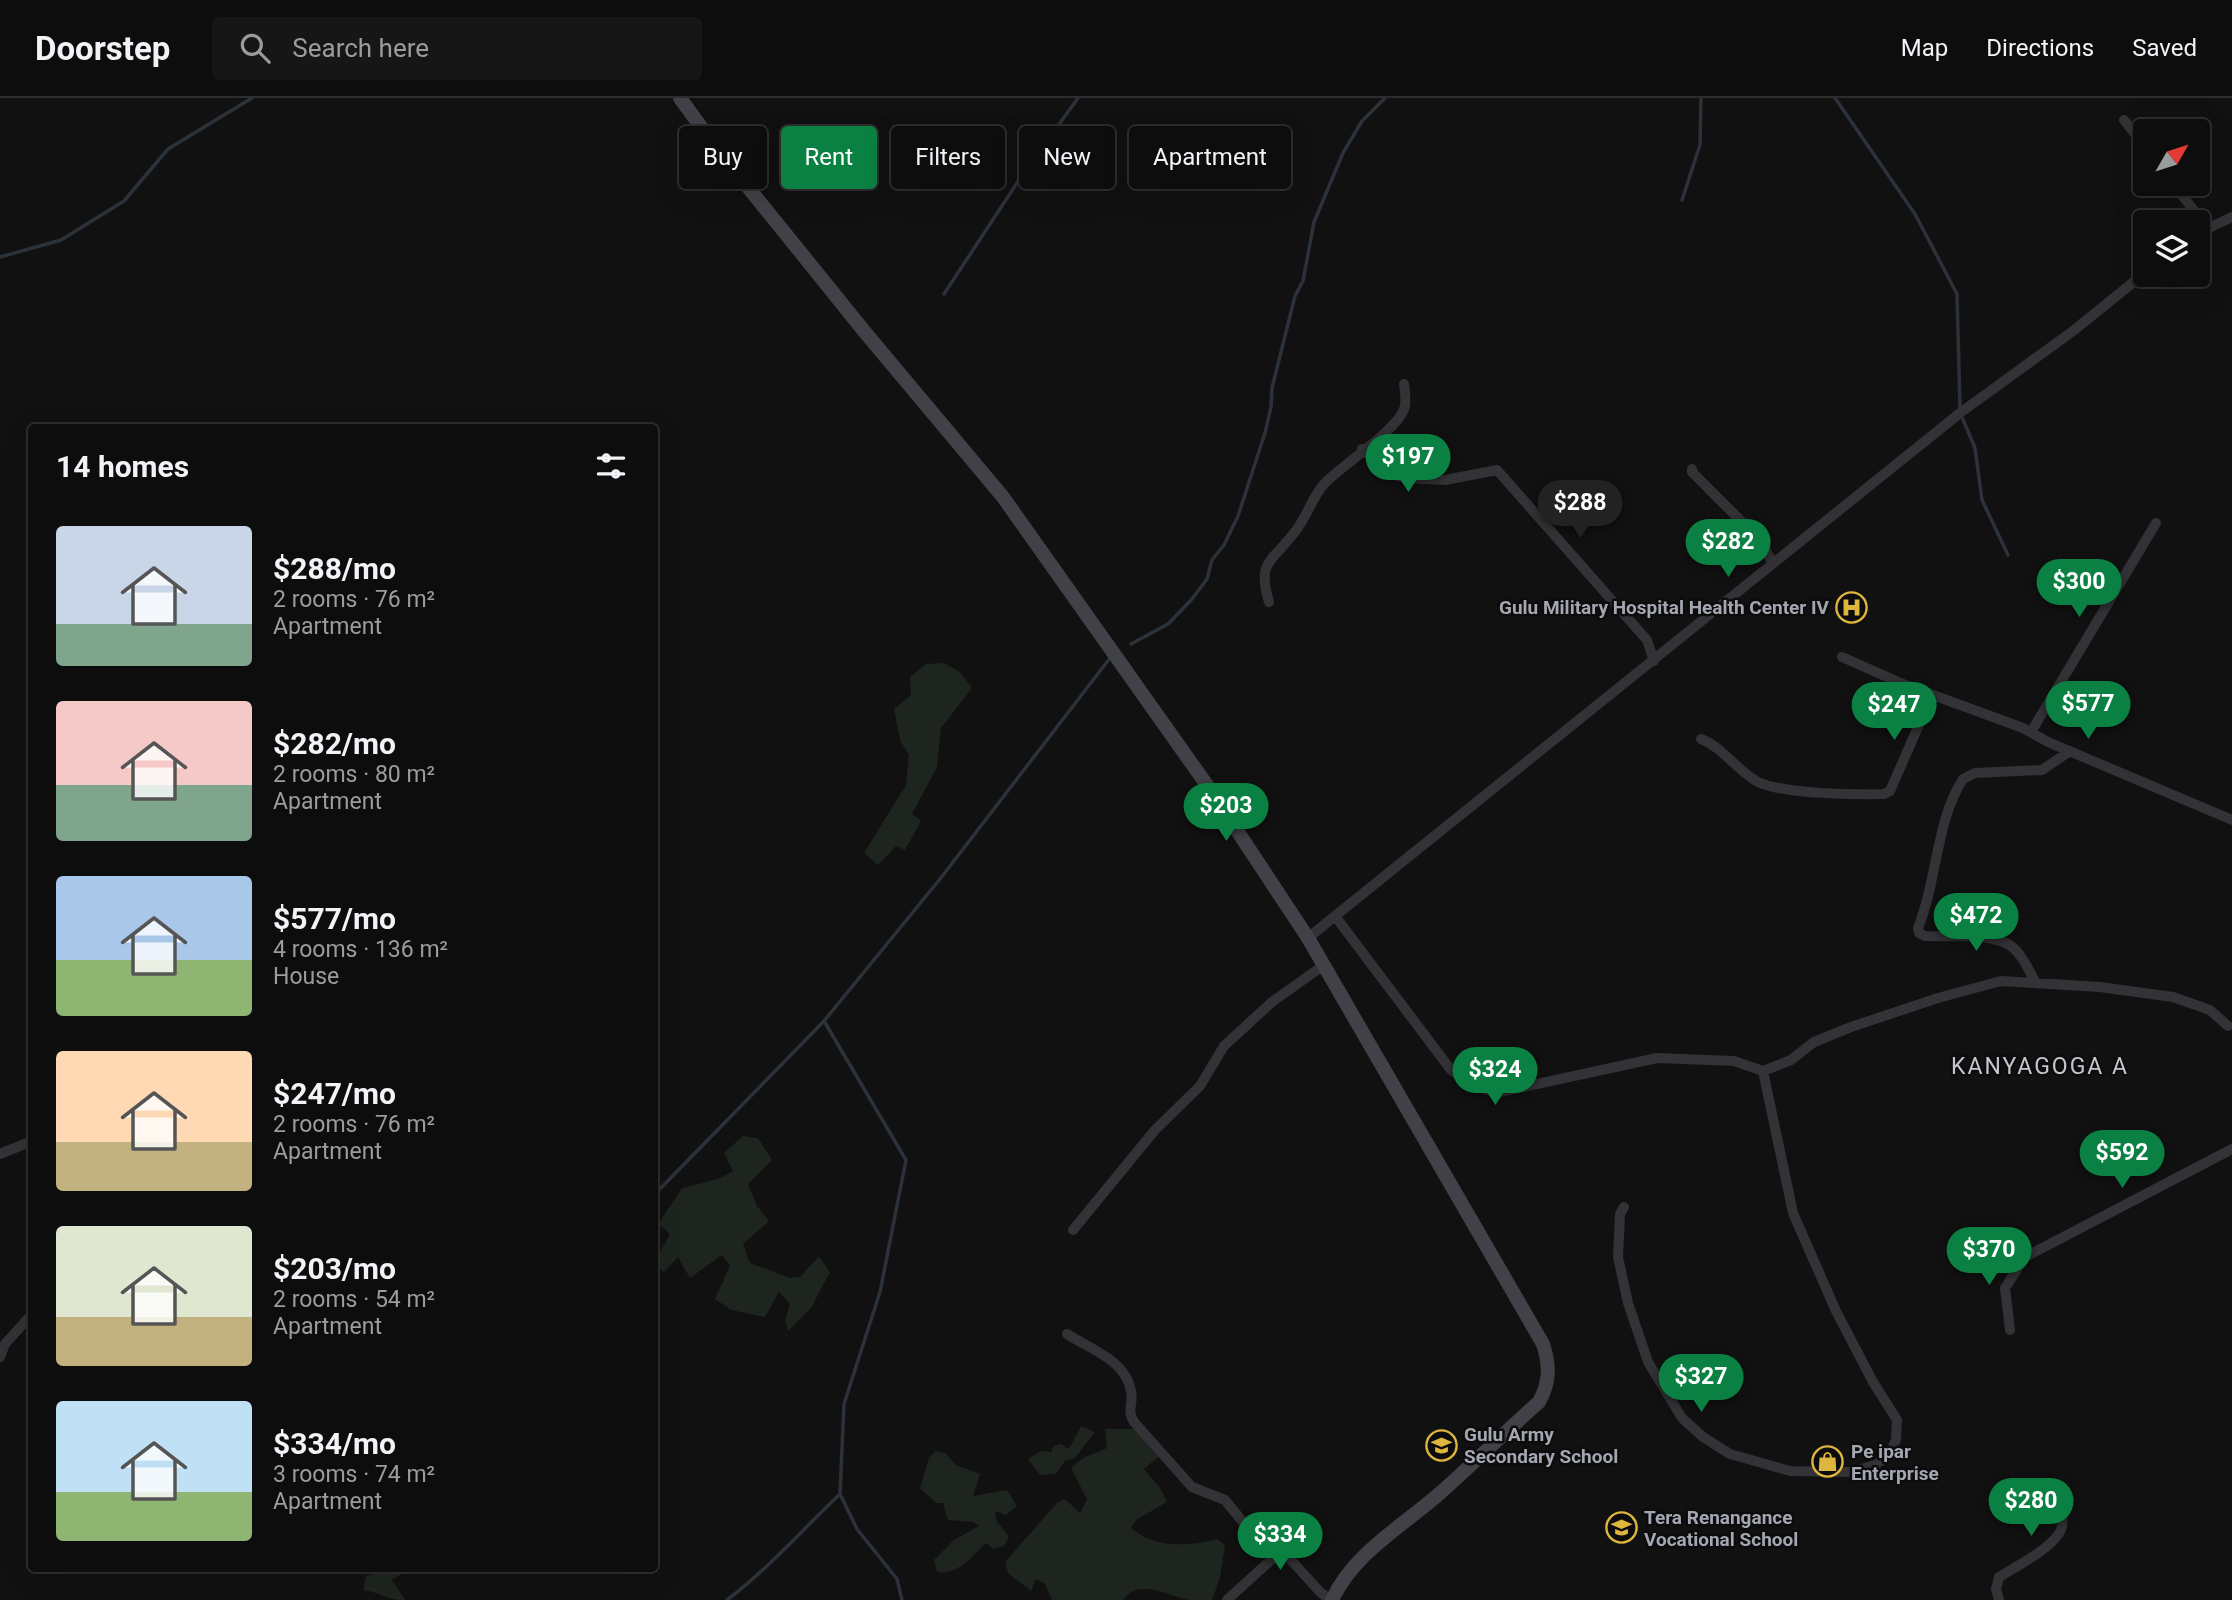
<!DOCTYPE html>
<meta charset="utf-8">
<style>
:root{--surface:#0d0d0e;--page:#161617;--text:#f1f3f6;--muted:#9a9c9e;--line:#2d2d2e;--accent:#0b8043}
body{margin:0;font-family:Roboto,sans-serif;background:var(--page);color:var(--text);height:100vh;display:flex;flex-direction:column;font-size:26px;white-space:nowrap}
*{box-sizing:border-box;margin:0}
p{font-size:23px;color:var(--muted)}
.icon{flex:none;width:38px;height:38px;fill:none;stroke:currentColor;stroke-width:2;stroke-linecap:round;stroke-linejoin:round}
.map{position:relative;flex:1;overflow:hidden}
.side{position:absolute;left:28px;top:326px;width:630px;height:1148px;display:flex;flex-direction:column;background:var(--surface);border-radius:7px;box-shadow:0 7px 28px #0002,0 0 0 2px var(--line)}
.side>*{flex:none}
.hud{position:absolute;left:679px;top:28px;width:665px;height:63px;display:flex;gap:14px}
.needle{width:46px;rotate:51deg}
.controls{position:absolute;left:2133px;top:21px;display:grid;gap:14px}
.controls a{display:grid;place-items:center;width:77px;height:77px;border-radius:7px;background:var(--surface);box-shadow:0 7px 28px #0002,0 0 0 2px var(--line);font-size:35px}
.price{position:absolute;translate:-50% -60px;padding:0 16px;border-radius:24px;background:var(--accent);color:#fff;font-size:23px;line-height:46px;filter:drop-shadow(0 2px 4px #0008)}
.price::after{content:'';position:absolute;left:50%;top:42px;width:21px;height:16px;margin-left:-10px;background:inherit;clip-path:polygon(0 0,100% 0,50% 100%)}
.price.selected{background:#222;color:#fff}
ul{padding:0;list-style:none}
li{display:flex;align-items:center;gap:21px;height:175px;padding:0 28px}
li span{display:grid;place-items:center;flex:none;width:196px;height:140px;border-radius:7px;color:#555}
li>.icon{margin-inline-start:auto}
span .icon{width:84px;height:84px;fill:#fffc;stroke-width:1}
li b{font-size:30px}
h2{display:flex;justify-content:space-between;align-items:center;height:84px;padding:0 28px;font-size:30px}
.chip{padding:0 24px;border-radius:7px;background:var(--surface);box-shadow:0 7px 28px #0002,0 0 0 2px var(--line);font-size:24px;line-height:63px}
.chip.selected{background:var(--accent);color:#fff}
header{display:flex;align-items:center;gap:42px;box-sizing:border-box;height:98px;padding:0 35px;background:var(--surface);border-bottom:2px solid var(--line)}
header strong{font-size:33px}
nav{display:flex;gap:38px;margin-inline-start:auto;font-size:24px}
.search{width:490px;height:63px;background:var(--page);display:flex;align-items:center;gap:18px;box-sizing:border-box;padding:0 24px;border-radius:7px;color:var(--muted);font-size:26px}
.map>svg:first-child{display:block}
</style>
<header>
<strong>Doorstep</strong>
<div class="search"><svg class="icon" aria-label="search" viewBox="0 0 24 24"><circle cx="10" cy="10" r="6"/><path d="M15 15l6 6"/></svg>Search here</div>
<nav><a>Map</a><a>Directions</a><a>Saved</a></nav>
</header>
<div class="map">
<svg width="2232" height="1502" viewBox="0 0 2232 1502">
<rect width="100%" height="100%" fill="#111112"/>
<path fill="#1e251f" d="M 944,565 L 960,574 L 972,590 L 941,630 L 937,669 L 912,716 L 921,723 L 905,752 L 896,748 L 878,767 L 864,755 L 906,687 L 909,657 L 900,642 L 894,611 L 911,597 L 910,579 L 926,566 Z
M 743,1038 L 758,1040 L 772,1062 L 748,1086 L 757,1108 L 769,1123 L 743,1146 L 750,1165 L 790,1180 L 800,1179 L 819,1158 L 830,1174 L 811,1210 L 788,1233 L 785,1222 L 790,1206 L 779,1194 L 765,1219 L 731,1212 L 715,1201 L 730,1168 L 722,1157 L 690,1180 L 678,1159 L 664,1174 L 655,1168 L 655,1162 L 670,1137 L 664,1130 L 657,1128 L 682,1090 L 718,1081 L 733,1073 L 724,1055 Z
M 1081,1328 L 1095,1334 L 1075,1360 L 1065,1363 L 1056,1376 L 1040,1377 L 1028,1361 L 1041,1353 L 1051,1354 L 1054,1348 L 1060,1346 L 1069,1351 Z
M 1105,1331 L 1142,1331 L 1164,1354 L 1144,1371 L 1160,1390 L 1167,1404 L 1136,1422 L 1131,1430 C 1153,1450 1189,1449 1217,1441 L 1225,1447 L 1220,1480 L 1212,1502 C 1205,1502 1197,1502 1190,1502 C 1169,1499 1140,1478 1123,1502 L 1052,1502 L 1045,1486 L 1036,1481 L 1031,1493 L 1008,1475 L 1005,1464 L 1057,1405 L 1065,1401 L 1080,1415 L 1087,1401 L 1071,1370 L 1083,1360 L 1107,1350 Z
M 936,1353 L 945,1355 L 956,1367 L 980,1376 L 973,1398 L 1007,1392 L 1017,1408 L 1006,1417 L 995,1413 L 996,1422 L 1009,1439 L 1004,1448 L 993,1451 L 986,1445 C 973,1458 957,1478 937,1474 L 934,1462 L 954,1442 L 979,1428 L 973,1424 L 948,1422 L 943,1405 L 936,1405 L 920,1390 L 929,1360 Z
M 376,1470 L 411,1470 L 392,1482 L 405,1502 C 384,1502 381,1494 363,1492 L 366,1478 L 376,1474 Z"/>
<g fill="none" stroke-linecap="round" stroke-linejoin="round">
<path stroke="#2c3239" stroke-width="3.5" d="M 1835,0 L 1915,116 L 1957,196 L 1960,310
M 1682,102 L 1700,47 L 1701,0
M 0,159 L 61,142 L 124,103 L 168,51 L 252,0
M 944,196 L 1019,82 L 1078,0
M 1961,317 L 1975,350 L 1982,402 L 2008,457
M 1131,546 L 1168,526 L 1192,501 L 1207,481 L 1212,462 L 1224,447 L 1238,418 L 1265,335 L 1271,309 L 1272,290 L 1295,198 L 1303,183 L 1314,124 L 1343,55 L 1362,23 L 1385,0
M 824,923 L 906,1062 L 880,1194 L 844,1306 L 840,1396 L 857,1431 L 897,1481 L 902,1502
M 654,1097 L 824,923 L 940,781 L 1110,560
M 727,1502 C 768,1471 802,1432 840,1396"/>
<path stroke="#333337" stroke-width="10" d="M 2124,22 L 2146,50
M 2173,86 L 2200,120 L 2198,127
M 2198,135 L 2232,119
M 1362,351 L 1394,377 L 1405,380 L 1445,382 L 1497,372 L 1647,542 L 1654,563
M 1692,371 L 1692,374 L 1762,444 L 1772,465
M 1269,504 C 1257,463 1271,465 1294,435 C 1307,420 1311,400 1325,385 C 1343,366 1401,330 1405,308 C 1406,301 1405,293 1404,286
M 1842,559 L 1903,586 L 2023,630 L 2048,644 L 2232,722
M 2031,634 L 2156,425
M 1701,641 C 1724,650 1737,673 1758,684 C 1784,696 1854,697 1884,696 L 1890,693 L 1932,597
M 1335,818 L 1960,315 L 2073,233 L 2146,174
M 1308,840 L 1335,818 L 1451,972 C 1466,983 1479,993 1500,994 L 1657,960 L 1734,963 L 1763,973 L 1791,962 L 1814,944 L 1851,929 L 1938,900 L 2001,883 L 2100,889 L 2173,899 L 2210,912 L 2228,928
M 2036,885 C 2029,873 2023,857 2011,848 C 1994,835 1947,839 1925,838 L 1919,835 L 1918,830 C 1937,784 1936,722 1963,681 L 1975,675 L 2042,672 L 2070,653
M 0,1056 L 32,1043
M 1624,1109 L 1620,1116 L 1618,1159 L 1628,1205 L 1648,1264 L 1682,1320 L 1703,1339 L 1730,1356 L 1790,1373 L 1851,1374 L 1875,1367 L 1889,1357 L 1896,1342 L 1897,1322 L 1873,1284 L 1836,1213 L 1793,1115 L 1763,973
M 1073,1132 L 1155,1032 L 1200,988 L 1224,948 L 1272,904 L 1324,867
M 2010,1232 L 2005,1190 L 2025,1159 L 2232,1051
M 1067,1236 C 1090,1251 1126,1262 1131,1293 C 1134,1305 1126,1312 1134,1324 L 1192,1389 L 1225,1402 L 1272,1460
M 0,1259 L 5,1246 L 32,1216
M 1227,1502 L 1282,1452 L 1320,1494 L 1330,1502
M 1999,1502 L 1996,1491 L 1999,1479 C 2015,1469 2059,1447 2062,1428 C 2064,1417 2059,1405 2055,1395"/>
<path stroke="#414247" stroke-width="14" d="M 680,0 L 718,52 L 864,233 L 1003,399 L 1209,690 L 1308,840 L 1543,1246 C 1550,1268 1550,1284 1539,1304 C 1505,1334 1473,1366 1439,1396 C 1401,1429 1353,1456 1332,1502"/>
</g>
<defs>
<symbol id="hospital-ring" viewBox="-11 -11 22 22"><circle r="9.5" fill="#0c0c0d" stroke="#deb63e" stroke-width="1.5"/><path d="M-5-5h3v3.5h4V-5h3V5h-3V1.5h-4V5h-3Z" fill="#deb63e"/></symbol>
<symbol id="school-ring" viewBox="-11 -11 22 22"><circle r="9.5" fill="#0c0c0d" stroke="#deb63e" stroke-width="1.5"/><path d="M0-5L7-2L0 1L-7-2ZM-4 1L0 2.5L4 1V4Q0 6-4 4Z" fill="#deb63e"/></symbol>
<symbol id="shop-ring" viewBox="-11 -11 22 22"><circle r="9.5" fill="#0c0c0d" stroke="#deb63e" stroke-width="1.5"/><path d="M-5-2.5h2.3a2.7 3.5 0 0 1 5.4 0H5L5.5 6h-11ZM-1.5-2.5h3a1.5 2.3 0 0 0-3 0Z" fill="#deb63e"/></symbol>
</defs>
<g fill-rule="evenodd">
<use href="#hospital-ring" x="1834" y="492" width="35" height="35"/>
<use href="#school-ring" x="1424" y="1330" width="35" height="35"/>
<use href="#shop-ring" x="1810" y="1346" width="35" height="35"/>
<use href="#school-ring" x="1604" y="1412" width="35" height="35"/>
</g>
<g text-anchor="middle" stroke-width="5" stroke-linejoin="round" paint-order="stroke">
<g font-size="19" font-weight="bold" fill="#a4a7b2" stroke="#0c0c0d" text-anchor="start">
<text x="1829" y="516" text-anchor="end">Gulu Military Hospital Health Center IV</text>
<text x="1464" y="1343">Gulu Army<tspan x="1464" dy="22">Secondary School</tspan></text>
<text x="1851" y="1360">Pe ipar<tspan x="1851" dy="22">Enterprise</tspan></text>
<text x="1644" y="1426">Tera Renangance<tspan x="1644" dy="22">Vocational School</tspan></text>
</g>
<g font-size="23" letter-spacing="2" fill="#c4c6ce" stroke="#0c0c0d">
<text x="2040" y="976">KANYAGOGA A</text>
</g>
</g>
</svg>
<div class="controls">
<a><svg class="needle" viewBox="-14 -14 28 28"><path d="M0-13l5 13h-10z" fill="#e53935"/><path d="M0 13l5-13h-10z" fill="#9a9c9e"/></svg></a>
<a><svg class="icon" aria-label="layers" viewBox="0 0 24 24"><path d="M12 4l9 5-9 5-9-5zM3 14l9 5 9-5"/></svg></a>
</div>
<b class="price" style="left:1408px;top:396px">$197</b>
<b class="price selected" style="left:1580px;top:442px">$288</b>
<b class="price" style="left:1728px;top:481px">$282</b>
<b class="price" style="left:2079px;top:521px">$300</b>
<b class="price" style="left:2088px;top:643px">$577</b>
<b class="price" style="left:1894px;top:644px">$247</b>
<b class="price" style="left:1226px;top:745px">$203</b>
<b class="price" style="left:1976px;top:855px">$472</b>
<b class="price" style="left:1495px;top:1009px">$324</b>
<b class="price" style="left:2122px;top:1092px">$592</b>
<b class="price" style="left:1989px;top:1189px">$370</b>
<b class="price" style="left:1701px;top:1316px">$327</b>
<b class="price" style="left:2031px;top:1440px">$280</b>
<b class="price" style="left:1280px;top:1474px">$334</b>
<div class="hud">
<a class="chip">Buy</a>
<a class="chip selected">Rent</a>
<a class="chip">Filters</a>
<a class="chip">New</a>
<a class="chip">Apartment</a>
</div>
<section class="side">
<h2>14 homes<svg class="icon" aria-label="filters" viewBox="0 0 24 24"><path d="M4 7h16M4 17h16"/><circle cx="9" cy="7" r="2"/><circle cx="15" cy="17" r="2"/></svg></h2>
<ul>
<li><span style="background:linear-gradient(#c9d6e8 70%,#7fa58c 0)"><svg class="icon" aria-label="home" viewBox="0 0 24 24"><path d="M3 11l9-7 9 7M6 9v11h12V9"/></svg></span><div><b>$288/mo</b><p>2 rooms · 76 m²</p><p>Apartment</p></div></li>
<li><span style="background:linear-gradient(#f6c9c9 60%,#7fa58c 0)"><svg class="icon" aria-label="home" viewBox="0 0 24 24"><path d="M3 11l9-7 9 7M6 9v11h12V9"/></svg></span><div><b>$282/mo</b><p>2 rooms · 80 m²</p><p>Apartment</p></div></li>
<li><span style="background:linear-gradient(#a9c7e8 60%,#8fb573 0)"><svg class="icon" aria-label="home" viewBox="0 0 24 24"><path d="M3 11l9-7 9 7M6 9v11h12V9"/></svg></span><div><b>$577/mo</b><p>4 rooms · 136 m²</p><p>House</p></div></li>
<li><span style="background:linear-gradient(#ffd9b3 65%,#c2b280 0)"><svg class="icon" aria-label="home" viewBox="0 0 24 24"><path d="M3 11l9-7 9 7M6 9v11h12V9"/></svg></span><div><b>$247/mo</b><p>2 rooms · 76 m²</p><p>Apartment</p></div></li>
<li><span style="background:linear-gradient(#dfe7d0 65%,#c2b280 0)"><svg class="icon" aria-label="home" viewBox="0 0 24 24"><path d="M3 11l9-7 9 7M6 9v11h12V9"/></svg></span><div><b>$203/mo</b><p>2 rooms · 54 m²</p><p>Apartment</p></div></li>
<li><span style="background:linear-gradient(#bfe0f5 65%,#8fb573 0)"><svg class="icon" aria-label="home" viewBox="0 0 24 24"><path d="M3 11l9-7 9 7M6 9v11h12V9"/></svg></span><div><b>$334/mo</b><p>3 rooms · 74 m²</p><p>Apartment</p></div></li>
</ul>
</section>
</div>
